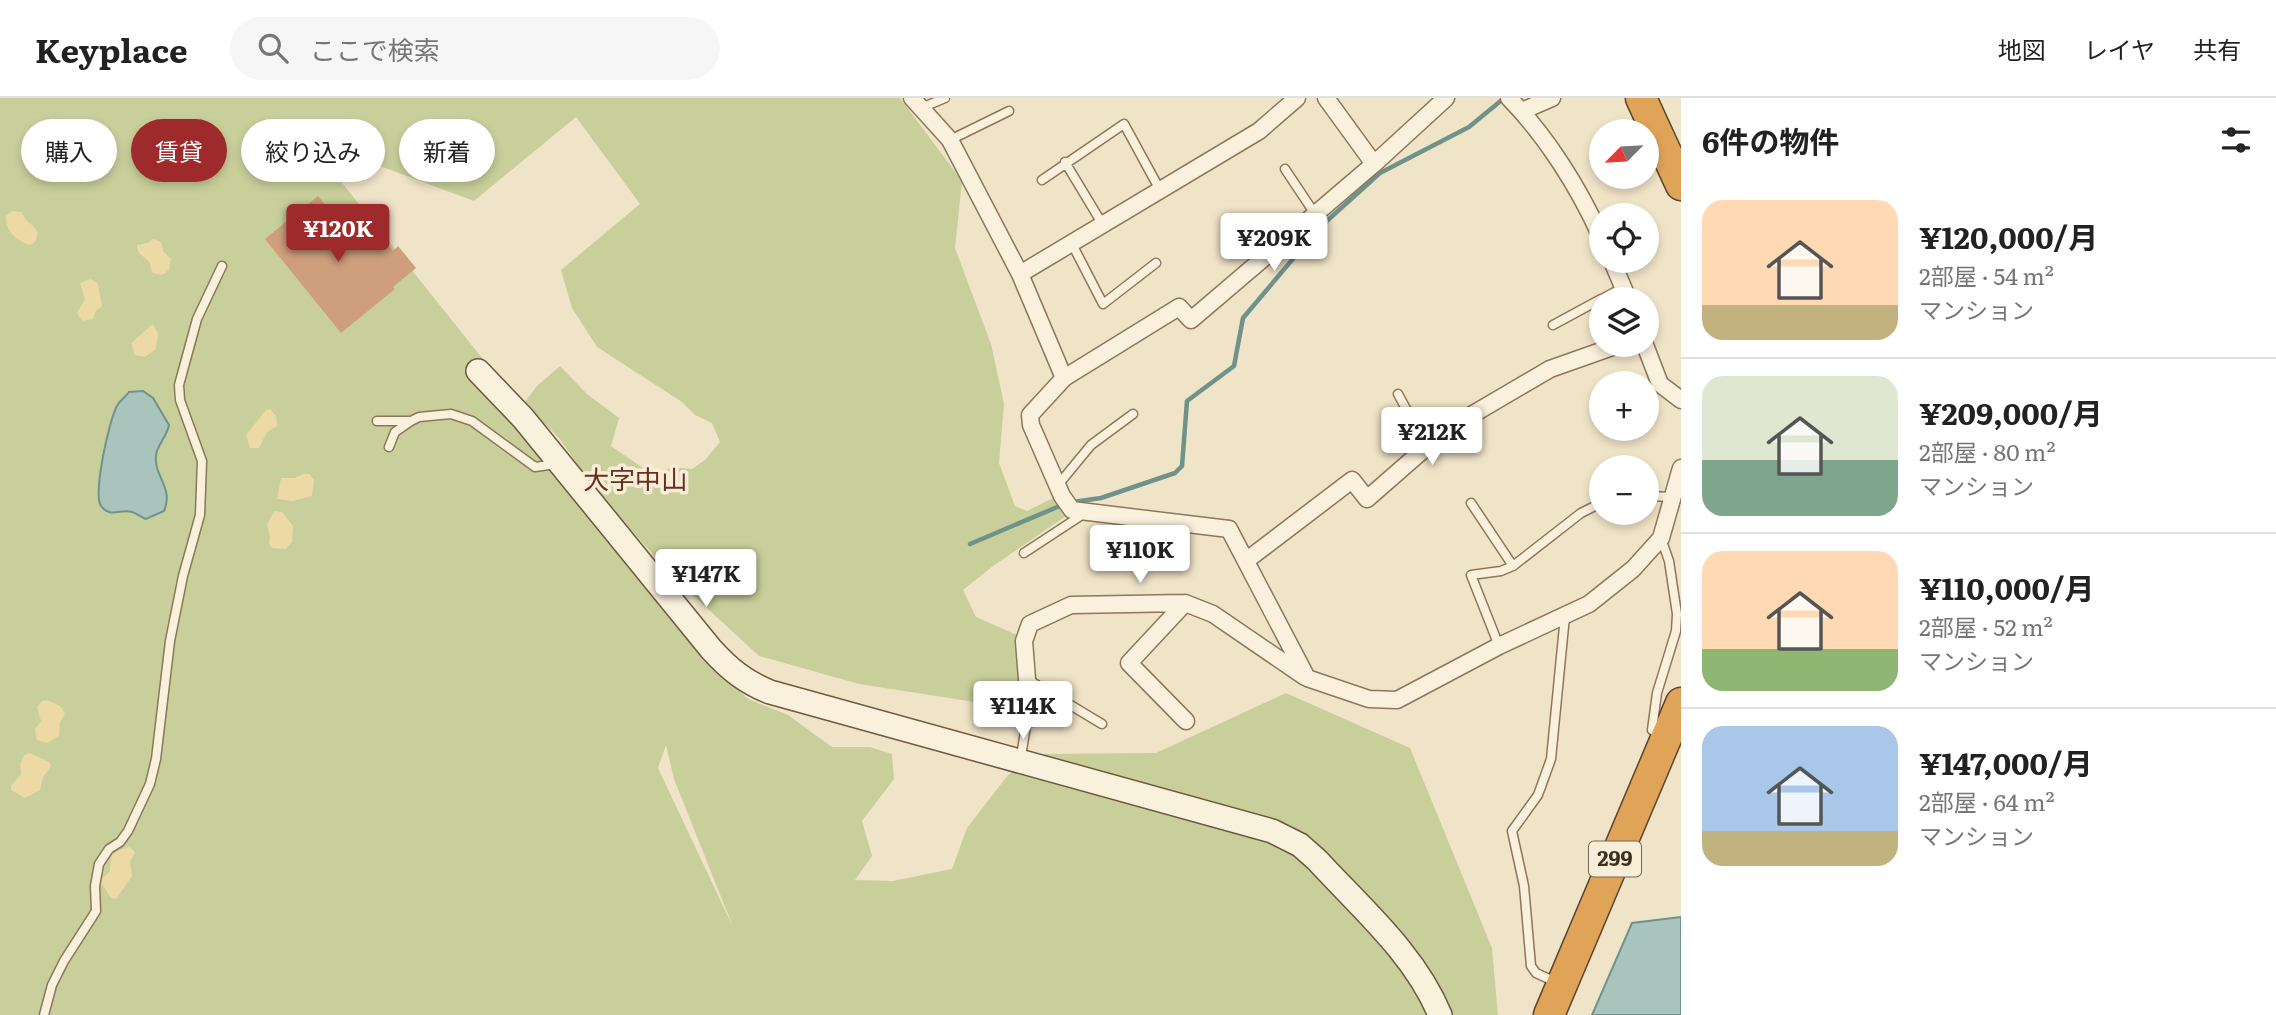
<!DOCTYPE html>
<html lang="ja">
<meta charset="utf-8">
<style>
:root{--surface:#fff;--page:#f6f6f6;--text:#222;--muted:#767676;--line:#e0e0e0;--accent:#9e2a2b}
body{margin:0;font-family:Literata,"Noto Sans JP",serif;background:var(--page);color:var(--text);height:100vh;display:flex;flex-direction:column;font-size:26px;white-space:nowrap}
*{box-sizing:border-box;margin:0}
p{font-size:23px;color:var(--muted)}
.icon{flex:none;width:38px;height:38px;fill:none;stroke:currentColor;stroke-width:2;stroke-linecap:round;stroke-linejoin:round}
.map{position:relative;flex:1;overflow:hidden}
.sheet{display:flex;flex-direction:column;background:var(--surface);width:595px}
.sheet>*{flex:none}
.banner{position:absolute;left:21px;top:21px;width:665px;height:63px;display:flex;gap:14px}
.needle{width:46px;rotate:246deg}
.tools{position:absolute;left:1589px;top:21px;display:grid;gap:14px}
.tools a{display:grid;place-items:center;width:70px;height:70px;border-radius:50%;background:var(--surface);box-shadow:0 4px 10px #0003;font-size:35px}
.price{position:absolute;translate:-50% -60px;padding:0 16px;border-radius:7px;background:#fff;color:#222;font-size:23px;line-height:46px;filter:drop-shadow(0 2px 4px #0008)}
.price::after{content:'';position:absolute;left:50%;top:42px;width:21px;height:16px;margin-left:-10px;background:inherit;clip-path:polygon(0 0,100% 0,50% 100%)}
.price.on{background:var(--accent);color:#fff}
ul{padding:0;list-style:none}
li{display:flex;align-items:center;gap:21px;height:175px;padding:0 21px}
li+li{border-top:2px solid var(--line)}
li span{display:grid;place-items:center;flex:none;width:196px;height:140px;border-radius:21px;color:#555}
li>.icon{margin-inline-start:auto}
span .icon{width:84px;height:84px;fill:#fffc;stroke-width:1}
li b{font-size:30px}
h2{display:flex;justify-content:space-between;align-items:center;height:84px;padding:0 21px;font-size:30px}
.pill{padding:0 24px;border-radius:32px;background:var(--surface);box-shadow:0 4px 10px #0003;font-size:24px;line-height:63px}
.pill.on{background:var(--accent);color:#fff}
header{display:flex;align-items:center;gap:42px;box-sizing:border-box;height:98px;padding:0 35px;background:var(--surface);border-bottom:2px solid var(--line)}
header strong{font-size:33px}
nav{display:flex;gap:38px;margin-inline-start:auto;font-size:24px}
.search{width:490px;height:63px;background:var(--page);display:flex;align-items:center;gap:18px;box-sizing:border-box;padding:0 24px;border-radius:38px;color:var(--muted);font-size:26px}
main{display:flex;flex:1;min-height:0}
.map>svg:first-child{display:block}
</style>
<header>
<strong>Keyplace</strong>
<div class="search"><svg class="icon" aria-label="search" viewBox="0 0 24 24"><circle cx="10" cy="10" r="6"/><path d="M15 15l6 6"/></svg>ここで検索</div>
<nav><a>地図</a><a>レイヤ</a><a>共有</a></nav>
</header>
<main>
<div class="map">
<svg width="1681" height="917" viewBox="0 0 1681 917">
<rect width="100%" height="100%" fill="#f0e4c8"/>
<path fill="#c9cf9b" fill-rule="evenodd" d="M 0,0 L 900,0 L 962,83 L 955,150 L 991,246 L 1004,306 L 999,365 L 1015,408 L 1027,413 L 1057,398 L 1066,418 L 993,468 L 963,492 L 976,519 L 1017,537 L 1024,605 L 1019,611 L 859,586 L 759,558 L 671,477 L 593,389 L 559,340 L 524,305 L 537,288 L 560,268 L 587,296 L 619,320 L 611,348 L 656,379 L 671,369 L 692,371 L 705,362 L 720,344 L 712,325 L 695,317 L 682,304 L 597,249 L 572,210 L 561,172 L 640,106 L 576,19 L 474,103 L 307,41 L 706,540 L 699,555 L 748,601 L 788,617 L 832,649 L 870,649 L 892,656 L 894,681 L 862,723 L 872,758 L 855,782 L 893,783 L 952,771 L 967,730 L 1008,677 L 1042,656 L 1156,655 L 1286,595 L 1410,650 L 1492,850 L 1498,917 L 0,917 ZM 666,647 L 674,681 L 733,829 L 658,670 Z"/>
<path fill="#ecd9a5" d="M 12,113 L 22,114 C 25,124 34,126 38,135 L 35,144 L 30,147 C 17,143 5,133 6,118 Z
M 153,141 L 161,144 L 163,153 L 171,161 L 169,172 L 162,177 L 153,175 C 151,172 151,169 150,166 C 146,157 137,159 137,147 L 148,145 Z
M 91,181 L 98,186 L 102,208 L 96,213 L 93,221 L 82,223 L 77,215 L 85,201 L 80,185 Z
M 153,226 L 158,236 L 156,251 L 145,259 L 135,257 L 131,245 Z
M 270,311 L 276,318 L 277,328 L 267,334 L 259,350 L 250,350 L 246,337 L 266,312 Z
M 303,376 L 309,376 L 314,382 L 312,398 L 293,403 L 277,401 L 281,380 L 295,380 Z
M 274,413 L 282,414 L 293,428 L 292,444 L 286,451 L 272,450 L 269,445 L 270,440 L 267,427 Z
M 47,602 L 60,608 L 65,616 L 60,624 L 59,638 L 47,645 L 37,642 L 35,631 L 41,623 L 37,609 L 42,603 Z
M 30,655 L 49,664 L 51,668 L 43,679 L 40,692 L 25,700 L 11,692 L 11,688 L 21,676 L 20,667 L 24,657 Z
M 129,749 L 135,754 L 130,764 L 132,778 L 116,801 L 111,800 L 100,783 L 110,773 C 112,753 109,756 129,749 Z"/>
<path fill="#a9c4bc" stroke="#6f938a" stroke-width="2" d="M 143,293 L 153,300 L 169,327 C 167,339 156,348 156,358 C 154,379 174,390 164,413 L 146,421 C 141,419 136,415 132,414 C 120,410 111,421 101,408 C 93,396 109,320 118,306 C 121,302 126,298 129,294 Z
M 1681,819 L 1681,917 L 1592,917 L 1632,825 Z"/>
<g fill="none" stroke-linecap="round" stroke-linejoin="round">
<path stroke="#6f938a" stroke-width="4.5" d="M 1073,404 L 1101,400 L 1175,375 L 1182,368 L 1187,303 L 1234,268 L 1243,220 L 1319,130 L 1380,75 L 1469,29 L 1503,1
M 970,446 L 1062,407"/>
</g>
<path fill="#cf9f7d" d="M 318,98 L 358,146 L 376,132 L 393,153 L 398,148 L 416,170 L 393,189 L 395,191 L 341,235 L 265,141 Z"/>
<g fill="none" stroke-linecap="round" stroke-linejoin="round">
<defs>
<path id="lane" d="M 921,10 L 945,0
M 950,42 L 1009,13
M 1065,64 L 1103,127
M 1285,71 L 1315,116
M 1042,82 L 1124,26 L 1160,92
M 1072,146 L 1103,206 L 1156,165
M 1602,201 L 1624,189
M 1553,227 L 1601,201
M 1398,296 L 1411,320 L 1446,332
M 377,323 L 411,323 L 419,319 L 451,316 L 472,323 L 535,369 L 556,366
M 389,349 L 395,334 L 411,323
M 1058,387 L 1091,347 L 1133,316
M 1647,398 L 1674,399
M 1471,405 L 1513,468
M 1661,440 L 1669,463 L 1677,516 L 1676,533 L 1657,595 L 1652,632 L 1661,636
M 1024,455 L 1085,415
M 1499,548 L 1471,477 L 1501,473 L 1513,468 L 1581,415 L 1601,405
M 1027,581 L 1102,626
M 1022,652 L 1027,622
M 1558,885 L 1536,875 L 1531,868 L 1524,788 L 1512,733 L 1538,697 L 1551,661 L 1565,518
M 44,917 L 52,887 L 64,863 L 96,813 L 95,788 L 99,766 L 109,751 L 120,744 L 128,733 L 150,686 L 156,661 L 170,543 L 183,478 L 200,417 L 202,363 L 180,302 L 179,287 L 197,221 L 222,168"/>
<path id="street" d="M 912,0 L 950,42 L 1020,176 L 1064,280 L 1030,317 L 1031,327 L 1062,398 L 1072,412 L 1229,431 L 1307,580 L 1369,601 L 1397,602 L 1499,548 L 1589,506 L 1633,471 L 1661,440 L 1681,370
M 1326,0 L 1374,66
M 1509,0 C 1547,39 1579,90 1601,139
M 1522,13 L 1552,0
M 1612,163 L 1628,201
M 1020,176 L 1259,33 L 1297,0
M 1645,247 L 1660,286 L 1681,302
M 1064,280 L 1179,209 L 1191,222 L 1374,66 L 1446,0
M 1247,462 L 1352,382 L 1367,401 L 1446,332 L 1550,271 L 1618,247
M 1185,505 L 1129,565 L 1186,623
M 1027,622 L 1027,581 L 1024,543 L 1030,526 L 1071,507 L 1185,505 L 1213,516 L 1305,579"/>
<path id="secondary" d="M 478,273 L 523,320 L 711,551 C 729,571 745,584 770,594 L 1272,733 L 1300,747 L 1317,762 C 1361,810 1415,856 1440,917"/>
<path id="highway" d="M 1641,0 L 1681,87
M 1549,917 L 1681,605"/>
</defs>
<use href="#lane" stroke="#8d765c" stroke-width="11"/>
<use href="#street" stroke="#8d765c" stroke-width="19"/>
<use href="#secondary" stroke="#6f573f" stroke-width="26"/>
<use href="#highway" stroke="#5b4430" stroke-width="33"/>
<use href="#lane" stroke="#faf1dc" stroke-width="8"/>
<use href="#street" stroke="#faf1dc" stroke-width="16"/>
<use href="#secondary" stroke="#faf1dc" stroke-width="23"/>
<use href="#highway" stroke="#e0a458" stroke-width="30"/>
</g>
<g text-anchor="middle" stroke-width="7" stroke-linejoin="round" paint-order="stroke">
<rect fill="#f7eed8" stroke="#756857" stroke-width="2" x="1589" y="743.5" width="52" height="35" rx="5"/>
<g font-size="21" font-weight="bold" fill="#3d2e20">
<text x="1615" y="768">299</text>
</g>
<g font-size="26" fill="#6b2e1e" stroke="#f7eed8">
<text x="635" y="391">大字中山</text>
</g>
</g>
</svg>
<div class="tools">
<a><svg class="needle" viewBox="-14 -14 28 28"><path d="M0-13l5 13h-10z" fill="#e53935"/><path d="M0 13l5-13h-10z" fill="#767676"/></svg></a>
<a><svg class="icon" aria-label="locate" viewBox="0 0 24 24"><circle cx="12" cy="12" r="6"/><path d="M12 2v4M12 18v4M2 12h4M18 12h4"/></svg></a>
<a><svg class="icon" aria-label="layers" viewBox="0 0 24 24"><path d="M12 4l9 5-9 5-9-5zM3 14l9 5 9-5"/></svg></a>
<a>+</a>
<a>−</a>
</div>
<b class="price on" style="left:338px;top:166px">¥120K</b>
<b class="price" style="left:1274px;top:175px">¥209K</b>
<b class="price" style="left:1432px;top:369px">¥212K</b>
<b class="price" style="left:1140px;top:487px">¥110K</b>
<b class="price" style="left:706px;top:511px">¥147K</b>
<b class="price" style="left:1023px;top:643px">¥114K</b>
<div class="banner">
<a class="pill">購入</a>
<a class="pill on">賃貸</a>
<a class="pill">絞り込み</a>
<a class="pill">新着</a>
</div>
</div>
<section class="sheet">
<h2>6件の物件<svg class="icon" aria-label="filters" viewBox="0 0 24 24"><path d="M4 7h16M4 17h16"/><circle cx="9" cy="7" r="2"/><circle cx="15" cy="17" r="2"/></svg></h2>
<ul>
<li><span style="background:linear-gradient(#ffd9b3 75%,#c2b280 0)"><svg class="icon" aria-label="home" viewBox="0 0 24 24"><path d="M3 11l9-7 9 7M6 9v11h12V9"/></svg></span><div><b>¥120,000/月</b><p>2部屋 · 54 m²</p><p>マンション</p></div></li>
<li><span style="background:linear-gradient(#dfe7d0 60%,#7fa58c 0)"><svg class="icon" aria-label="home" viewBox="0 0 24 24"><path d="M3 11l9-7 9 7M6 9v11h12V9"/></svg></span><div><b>¥209,000/月</b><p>2部屋 · 80 m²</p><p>マンション</p></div></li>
<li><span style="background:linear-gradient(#ffd9b3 70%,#8fb573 0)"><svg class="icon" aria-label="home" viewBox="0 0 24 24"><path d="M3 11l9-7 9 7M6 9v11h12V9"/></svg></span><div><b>¥110,000/月</b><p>2部屋 · 52 m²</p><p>マンション</p></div></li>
<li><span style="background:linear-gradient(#a9c7e8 75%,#c2b280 0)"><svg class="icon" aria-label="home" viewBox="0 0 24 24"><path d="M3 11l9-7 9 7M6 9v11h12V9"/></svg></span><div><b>¥147,000/月</b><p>2部屋 · 64 m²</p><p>マンション</p></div></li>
</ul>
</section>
</main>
